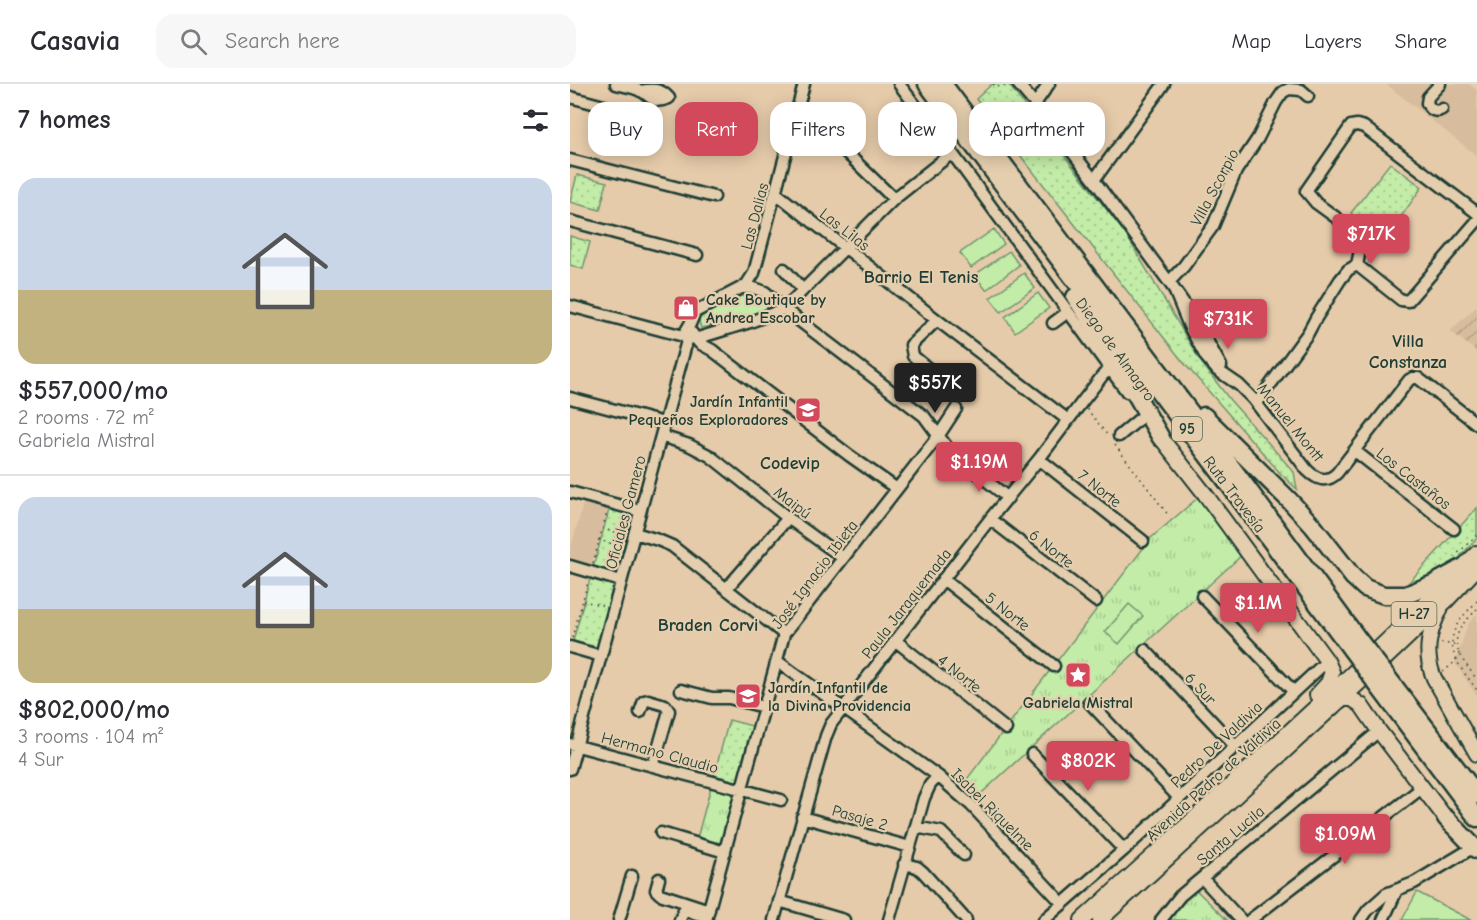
<!DOCTYPE html>
<meta charset="utf-8">
<style>
:root{--surface:#fff;--page:#f7f7f7;--text:#2b2b33;--muted:#7c7c81;--line:#e1e1e2;--accent:#d1495b}
body{margin:0;font-family:"Comic Neue",sans-serif;background:var(--page);color:var(--text);height:100vh;display:flex;flex-direction:column;font-size:22px;white-space:nowrap}
*{box-sizing:border-box;margin:0}
p{font-size:20px;color:var(--muted)}
.icon{flex:none;width:33px;height:33px;fill:none;stroke:currentColor;stroke-width:2;stroke-linecap:round;stroke-linejoin:round}
.map{position:relative;flex:1;overflow:hidden}
.sheet{display:flex;flex-direction:column;background:var(--surface);width:570px}
.sheet>*{flex:none}
.guide{position:absolute;left:18px;top:18px;width:570px;height:54px;display:flex;gap:12px}
.price{position:absolute;translate:-50% -51px;padding:0 14px;border-radius:6px;background:var(--accent);color:#fff;font-size:20px;line-height:39px;filter:drop-shadow(0 2px 3px #0008)}
.price::after{content:'';position:absolute;left:50%;top:36px;width:18px;height:14px;margin-left:-9px;background:inherit;clip-path:polygon(0 0,100% 0,50% 100%)}
.price.current{background:#222;color:#fff}
ul{padding:0;list-style:none}
li{display:grid;align-content:center;gap:12px;height:318px;padding:0 18px}
li+li{border-top:2px solid var(--line)}
li span{display:grid;place-items:center;height:186px;border-radius:18px;color:#555}
li>.icon{margin-inline-start:auto}
span .icon{width:108px;height:108px;fill:#fffc;stroke-width:1}
li b{font-size:26px}
h2{display:flex;justify-content:space-between;align-items:center;height:72px;padding:0 18px;font-size:26px}
.pill{padding:0 21px;border-radius:18px;background:var(--surface);box-shadow:0 3px 15px #0003;font-size:21px;line-height:54px}
.pill.current{background:var(--accent);color:#fff}
header{display:flex;align-items:center;gap:36px;box-sizing:border-box;height:84px;padding:0 30px;background:var(--surface);border-bottom:2px solid var(--line)}
header strong{font-size:28px}
nav{display:flex;gap:33px;margin-inline-start:auto;font-size:21px}
.search{width:420px;height:54px;background:var(--page);display:flex;align-items:center;gap:15px;box-sizing:border-box;padding:0 21px;border-radius:18px;color:var(--muted);font-size:22px}
main{display:flex;flex:1;min-height:0}
.map>svg:first-child{display:block}
</style>
<header>
<strong>Casavia</strong>
<div class="search"><svg class="icon" aria-label="search" viewBox="0 0 24 24"><circle cx="10" cy="10" r="6"/><path d="M15 15l6 6"/></svg>Search here</div>
<nav><a>Map</a><a>Layers</a><a>Share</a></nav>
</header>
<main>
<section class="sheet">
<h2>7 homes<svg class="icon" aria-label="filters" viewBox="0 0 24 24"><path d="M4 7h16M4 17h16"/><circle cx="9" cy="7" r="2"/><circle cx="15" cy="17" r="2"/></svg></h2>
<ul>
<li><span style="background:linear-gradient(#c9d6e8 60%,#c2b280 0)"><svg class="icon" aria-label="home" viewBox="0 0 24 24"><path d="M3 11l9-7 9 7M6 9v11h12V9"/></svg></span><div><b>$557,000/mo</b><p>2 rooms · 72 m²</p><p>Gabriela Mistral</p></div></li>
<li><span style="background:linear-gradient(#c9d6e8 60%,#c2b280 0)"><svg class="icon" aria-label="home" viewBox="0 0 24 24"><path d="M3 11l9-7 9 7M6 9v11h12V9"/></svg></span><div><b>$802,000/mo</b><p>3 rooms · 104 m²</p><p>4 Sur</p></div></li>
</ul>
</section>
<div class="map">
<svg width="907" height="836" viewBox="0 0 907 836">
<defs>
<pattern id="industrial-furrows" width="10" height="10" patternUnits="userSpaceOnUse" patternTransform="scale(1.5)"><rect width="10" height="10" fill="#d7bc9d"/><path d="M-1 1l2-2M0 10L10 0M9 11l2-2" fill="none" stroke="#b8a288"/></pattern>
<pattern id="grass-dots" width="8" height="8" patternUnits="userSpaceOnUse" patternTransform="scale(1.5)"><rect width="8" height="8" fill="#c3eca8"/><path d="M2 2h.1M6 6h.1" fill="none" stroke="#a7cb91" stroke-width="1.8" stroke-linecap="round"/></pattern>
<pattern id="park-tufts" width="24" height="20" patternUnits="userSpaceOnUse" patternTransform="scale(1.5)"><rect width="24" height="20" fill="#c3eca8"/><path d="M3 7l-1-3M5 7V3M7 7l1-3M15 17l-1-3M17 17v-4M19 17l1-3" fill="none" stroke="#a7cb91"/></pattern>
</defs>
<rect width="100%" height="100%" fill="#e6cbaa"/>
<filter id="ink" filterUnits="userSpaceOnUse"><feTurbulence type="fractalNoise" baseFrequency=".0167" numOctaves="2"/><feDisplacementMap in="SourceGraphic" scale="12" xChannelSelector="R" yChannelSelector="G"/><feConvolveMatrix kernelMatrix="1 2 1 2 8 2 1 2 1" color-interpolation-filters="sRGB"/></filter>
<g filter="url(#ink)">
<path fill="#d7bc9d" d="M 816,0 L 899,0 L 907,7 L 907,72 Z
M 14,417 L 38,423 L 21,483 L 0,477 L 0,467 Z
M 907,530 L 907,612 L 885,579 L 898,540 Z"/>
<path fill="url(#industrial-furrows)" d="M 907,222 L 907,268 L 880,247 Z"/>
<path fill="url(#grass-dots)" stroke="#71946e" stroke-width="1.5" d="M 422,0 L 438,0 L 555,149 L 631,278 L 660,316 L 724,388 L 727,405 L 711,390 L 613,278 L 406,15 Z
M 820,79 L 852,103 L 799,178 L 798,160 L 794,142 L 781,129 Z
M 7,91 L 37,98 L 30,126 L 0,118 Z
M 0,152 L 20,158 L 13,185 L 0,181 Z
M 40,422 L 66,429 L 48,491 L 23,484 Z
M 907,424 L 907,454 L 881,483 L 832,506 Z
M 20,495 L 45,502 L 28,564 L 3,557 Z
M 159,636 L 186,643 L 170,702 L 143,695 Z"/>
<path fill="url(#park-tufts)" stroke="#71946e" stroke-width="1.5" d="M 169,212 L 192,214 L 194,216 L 198,225 L 192,228 L 131,244 L 129,237 C 135,224 151,219 165,213 Z
M 630,412 L 673,470 L 404,716 L 392,706 L 394,699 L 581,454 Z
M 142,699 L 168,706 L 153,765 L 126,758 Z
M 624,804 L 657,836 L 598,836 L 603,828 Z"/>
<path fill="#c3eca8" stroke="#71946e" stroke-width="1.5" d="M 424,145 L 434,160 L 401,184 L 390,169 Z
M 439,167 L 449,181 L 416,206 L 405,191 Z
M 454,189 L 465,204 L 431,228 L 420,214 Z
M 468,209 L 479,224 L 445,248 L 435,233 Z
M 559,520 L 573,532 L 549,560 L 535,548 Z
M 847,808 L 901,836 L 832,836 Z"/>
<g fill="none" stroke-linecap="round" stroke-linejoin="round">
<defs>
<path id="minor" d="M 46,0 C 54,2 64,3 71,7 C 83,14 84,20 99,14 C 90,4 82,5 70,7
M 329,0 L 382,69 L 557,308
M 448,0 L 465,20 L 524,96 L 599,198 L 625,235 L 651,282
M 870,0 L 858,13 L 857,19 C 860,26 866,29 872,25
M 0,13 L 83,35
M 465,20 L 479,0
M 225,36 L 241,41 L 254,47 L 324,115
M 0,76 L 144,113
M 524,96 L 594,0
M 206,109 L 367,236 L 498,336
M 0,137 L 127,171
M 787,181 L 831,216 L 838,217 L 907,137
M 214,185 L 233,206
M 599,198 L 614,182 L 643,142 L 666,87 L 688,54 L 706,18 L 713,8 L 719,5 L 731,6 L 738,12
M 171,204 L 184,204 L 195,208 L 218,228 L 354,332 L 379,366 L 438,414
M 605,208 L 619,242 L 636,273 L 647,286 L 669,301 L 683,315 L 737,386 C 747,396 757,399 767,389 L 839,296 L 843,294 L 848,294 L 907,340
M 0,222 L 125,255 L 180,238 L 214,225 L 324,115 L 382,69
M 367,236 L 341,261 L 343,272 L 376,299
M 483,239 L 498,228
M 122,249 L 129,259 L 142,266 L 280,372 L 327,405
M 113,252 L 120,240 L 125,228 L 171,204 L 177,200 L 184,189 L 234,0
M 0,314 L 94,339
M 687,319 L 738,249 L 746,234 L 770,196 L 778,186 L 787,181 L 790,166 L 785,150 L 768,135 L 746,119 L 736,107 L 781,42 L 787,41 L 794,43 L 907,129
M 91,352 L 119,361 L 140,372 L 218,434 L 273,474
M 549,352 L 574,331
M 785,367 L 884,445
M 469,375 L 573,457
M 0,408 L 70,427
M 420,435 L 526,517
M 65,449 L 88,456 L 102,462 L 214,550
M 0,482 L 51,497
M 373,495 L 484,582
M 157,504 L 218,434
M 632,512 L 724,608
M 326,557 L 436,645
M 0,563 L 31,572
M 575,566 L 665,662
M 207,577 L 368,692 L 401,721 L 493,820
M 111,606 L 142,614 L 159,614 L 194,623
M 519,618 L 609,714
M 70,628 L 74,617 L 78,616 L 95,621 L 99,627 L 83,682
M 0,660 L 211,716
M 462,670 L 554,766
M 0,685 L 118,253
M 232,733 L 340,763
M 346,743 L 371,748 L 394,771
M 91,749 L 155,768
M 334,780 L 347,783 L 353,788 L 396,836
M 632,794 L 671,836
M 89,795 L 86,806 L 90,810 L 139,826
M 209,817 L 274,836
M 49,836 L 62,792
M 110,836 L 114,826 L 137,833
M 136,836 L 214,550 L 369,351 L 386,325
M 204,836 L 256,652 L 261,640 L 420,435 L 469,375 L 512,318 L 533,291 L 540,285
M 319,836 L 354,714 L 360,701 L 368,692
M 474,836 L 554,766 L 757,577
M 591,836 L 610,812 L 809,647
M 680,836 L 853,703
M 791,836 L 798,826 L 816,810 L 844,799 L 899,766
M 813,836 L 827,806"/>
<path id="major" d="M 591,354 L 635,410 L 757,577 L 762,588 L 758,599 L 747,611
M 870,526 C 858,549 854,570 864,594 L 907,670
M 771,615 L 782,615 L 791,621 L 809,647 L 881,741
M 512,836 C 645,715 780,596 907,469
M 530,836 L 802,587 L 876,517 L 907,484"/>
<path id="highway" d="M 357,0 L 649,387 L 781,565
M 373,0 L 669,393 L 791,559
M 505,213 L 546,276 L 591,354
M 634,332 L 719,416 L 743,442 L 783,493 L 795,504 L 814,511 L 836,511 L 863,500 L 892,484
M 818,594 L 907,711
M 809,603 L 907,734
M 876,734 L 907,766"/>
</defs>
<use href="#minor" stroke="#1f3d34" stroke-width="15"/>
<use href="#major" stroke="#1f3d34" stroke-width="18"/>
<use href="#highway" stroke="#1f3d34" stroke-width="21"/>
<path stroke="#1f3d34" stroke-width="1.5" stroke-dasharray="1.5 4.5" stroke-linecap="butt" d="M 423,0 L 426,3 L 439,1
M 517,325 L 538,352
M 545,361 L 599,432
M 32,445 L 54,450
M 28,456 L 51,462
M 884,473 L 907,451
M 23,479 L 37,428
M 13,517 L 35,522
M 907,517 C 901,524 893,531 888,539 C 872,566 892,585 907,606
M 907,525 C 903,530 897,535 893,540 C 877,563 894,576 907,596
M 2,554 L 18,498
M 871,559 L 885,561
M 873,588 L 886,577 L 889,569"/>
<use href="#minor" stroke="#e5ceae" stroke-width="10"/>
<use href="#major" stroke="#e5ceae" stroke-width="14"/>
<use href="#highway" stroke="#e5ceae" stroke-width="16"/>
<defs>
<path id="highway-bridge" d="M 791,559 L 818,594
M 781,565 L 809,603"/>
</defs>
<use href="#highway-bridge" stroke="#1f3d34" stroke-width="21" stroke-linecap="butt"/>
<use href="#highway-bridge" stroke="#e5ceae" stroke-width="16"/>
</g>
</g>
<defs>
<symbol id="shop-square" viewBox="-11 -11 22 22"><rect x="-9" y="-9" width="18" height="18" rx="4" fill="#d1495b" stroke="#e5ceae"/><path d="M-5-2.5h2.3a2.7 3.5 0 0 1 5.4 0H5L5.5 6h-11ZM-1.5-2.5h3a1.5 2.3 0 0 0-3 0Z" fill="#fff"/></symbol>
<symbol id="school-square" viewBox="-11 -11 22 22"><rect x="-9" y="-9" width="18" height="18" rx="4" fill="#d1495b" stroke="#e5ceae"/><path d="M0-5L7-2L0 1L-7-2ZM-4 1L0 2.5L4 1V4Q0 6-4 4Z" fill="#fff"/></symbol>
<symbol id="sight-square" viewBox="-11 -11 22 22"><rect x="-9" y="-9" width="18" height="18" rx="4" fill="#d1495b" stroke="#e5ceae"/><path d="M0-6L1.8-2.2L6-1.7L2.9 1.2L3.7 5.4L0 3.3L-3.7 5.4L-2.9 1.2L-6-1.7L-1.8-2.2Z" fill="#fff"/></symbol>
</defs>
<g fill-rule="evenodd">
<use href="#shop-square" x="101" y="209" width="30" height="30"/>
<use href="#school-square" x="223" y="311" width="30" height="30"/>
<use href="#sight-square" x="493" y="576" width="30" height="30"/>
<use href="#school-square" x="163" y="597" width="30" height="30"/>
</g>
<g text-anchor="middle" stroke-width="4.5" stroke-linejoin="round" paint-order="stroke">
<g fill="#e5ceae" stroke="#5a6859" stroke-width="1.5">
<rect x="602" y="333" width="30" height="24" rx="4.5"/>
<rect x="821.5" y="518" width="45" height="24" rx="4.5"/>
</g>
<g font-size="15" font-weight="bold" fill="#1f3d34">
<text x="617" y="350">95</text>
<text x="844" y="535">H-27</text>
</g>
<g font-size="16" fill="#1f3d34" stroke="#e5ceae">
<text transform="translate(644 103) rotate(-62)" y="6">Villa Scorpio</text>
<text transform="translate(184 132) rotate(-75)" y="6">Las Dalias</text>
<text transform="translate(275 145) rotate(38)" y="6">Las Lilas</text>
<text transform="translate(546 265) rotate(54)" y="6">Diego de Almagro</text>
<text transform="translate(721 338) rotate(51)" y="6">Manuel Montt</text>
<text transform="translate(844 394) rotate(38)" y="6">Los Castaños</text>
<text transform="translate(530 404) rotate(38)" y="6">7 Norte</text>
<text transform="translate(665 410) rotate(53)" y="6">Ruta Travesía</text>
<text transform="translate(223 418) rotate(37)" y="6">Maipú</text>
<text transform="translate(55 428) rotate(-75)" y="6">Oficiales Gamero</text>
<text transform="translate(482 464) rotate(38)" y="6">6 Norte</text>
<text transform="translate(244 490) rotate(-53)" y="6">José Ignacio Ibieta</text>
<text transform="translate(336 519) rotate(-52)" y="6">Paula Jaraquemada</text>
<text transform="translate(438 527) rotate(38)" y="6">5 Norte</text>
<text transform="translate(390 589) rotate(39)" y="6">4 Norte</text>
<text transform="translate(631 604) rotate(47)" y="6">6 Sur</text>
<text transform="translate(646 660) rotate(-43)" y="6">Pedro De Valdivia</text>
<text transform="translate(90 668) rotate(15)" y="6">Hermano Claudio</text>
<text transform="translate(643 695) rotate(-42)" y="6">Avenida Pedro de Valdivia</text>
<text transform="translate(423 725) rotate(45)" y="6">Isabel Riquelme</text>
<text transform="translate(290 733) rotate(16)" y="6">Pasaje 2</text>
<text transform="translate(660 751) rotate(-40)" y="6">Santa Lucila</text>
</g>
<g font-size="16" font-weight="bold" fill="#1f3d34" stroke="#e5ceae" text-anchor="start">
<text x="136" y="221">Cake Boutique by<tspan x="136" dy="18">Andrea Escobar</tspan></text>
<text x="218" y="323" text-anchor="end">Jardín Infantil<tspan x="218" dy="18">Pequeños Exploradores</tspan></text>
<text x="198" y="609">Jardín Infantil de<tspan x="198" dy="18">la Divina Providencia</tspan></text>
<text x="508" y="624" text-anchor="middle">Gabriela Mistral</text>
</g>
<g font-size="18" font-weight="bold" fill="#1f3d34" stroke="#e5ceae">
<text x="351" y="199">Barrio El Tenis</text>
<text x="838" y="263">Villa<tspan x="838" dy="21">Constanza</tspan></text>
<text x="220" y="385">Codevip</text>
<text x="138" y="547">Braden Corvi</text>
</g>
</g>
</svg>
<b class="price" style="left:801px;top:181px">$717K</b>
<b class="price" style="left:658px;top:266px">$731K</b>
<b class="price current" style="left:365px;top:330px">$557K</b>
<b class="price" style="left:409px;top:409px">$1.19M</b>
<b class="price" style="left:688px;top:550px">$1.1M</b>
<b class="price" style="left:518px;top:708px">$802K</b>
<b class="price" style="left:775px;top:781px">$1.09M</b>
<div class="guide">
<a class="pill">Buy</a>
<a class="pill current">Rent</a>
<a class="pill">Filters</a>
<a class="pill">New</a>
<a class="pill">Apartment</a>
</div>
</div>
</main>
